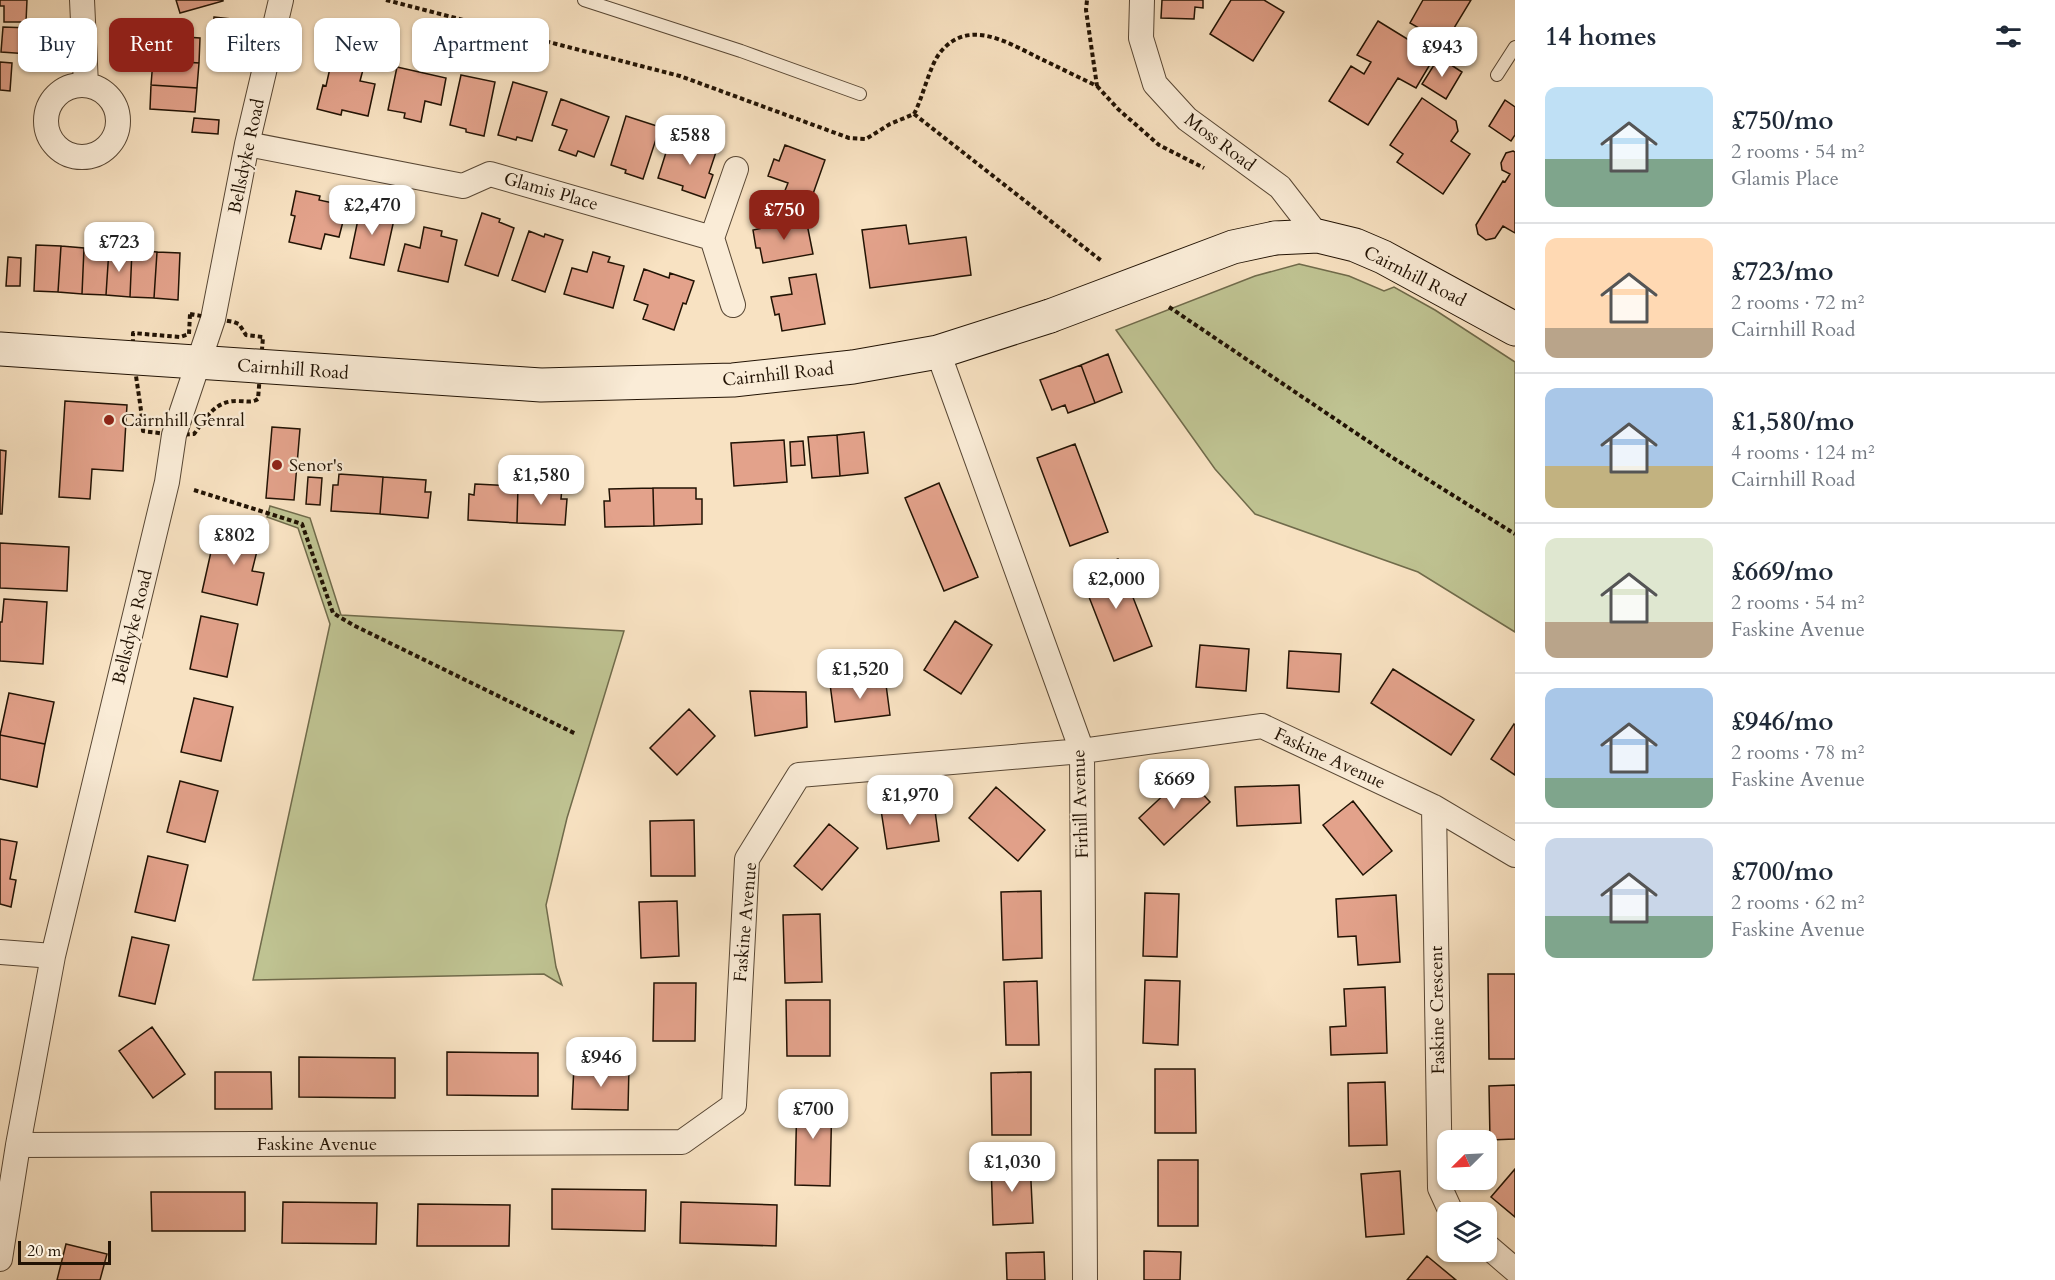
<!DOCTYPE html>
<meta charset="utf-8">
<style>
:root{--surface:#fff;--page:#f6f6f7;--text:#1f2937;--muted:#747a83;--line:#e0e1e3;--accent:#8f2418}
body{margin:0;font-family:Cardo,serif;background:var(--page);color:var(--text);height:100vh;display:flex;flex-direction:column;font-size:22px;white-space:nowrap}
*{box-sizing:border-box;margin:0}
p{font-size:20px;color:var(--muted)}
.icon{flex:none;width:33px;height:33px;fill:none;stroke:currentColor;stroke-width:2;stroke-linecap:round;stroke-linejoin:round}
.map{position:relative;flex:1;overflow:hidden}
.drawer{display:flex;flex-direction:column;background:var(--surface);width:540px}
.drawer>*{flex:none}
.guide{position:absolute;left:18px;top:18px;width:570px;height:54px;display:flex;gap:12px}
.needle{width:39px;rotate:246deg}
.fabs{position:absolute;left:1437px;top:1130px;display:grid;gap:12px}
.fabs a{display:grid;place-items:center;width:60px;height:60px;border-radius:12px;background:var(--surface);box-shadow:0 2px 4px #0004;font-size:30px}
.scale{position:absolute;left:18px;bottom:15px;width:93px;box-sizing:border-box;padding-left:6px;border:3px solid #221304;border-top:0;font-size:16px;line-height:21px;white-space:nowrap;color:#221304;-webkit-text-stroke:4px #faecd7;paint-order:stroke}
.price{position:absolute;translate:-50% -51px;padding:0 14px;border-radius:12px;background:#fff;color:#222;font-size:20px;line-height:39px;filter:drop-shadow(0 2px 3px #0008)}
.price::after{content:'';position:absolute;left:50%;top:36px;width:18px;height:14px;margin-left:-9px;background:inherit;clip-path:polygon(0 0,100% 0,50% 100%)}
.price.current{background:var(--accent);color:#fff}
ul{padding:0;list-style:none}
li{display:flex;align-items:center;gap:18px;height:150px;padding:0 30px}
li+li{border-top:2px solid var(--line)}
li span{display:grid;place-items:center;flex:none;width:168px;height:120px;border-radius:12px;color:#555}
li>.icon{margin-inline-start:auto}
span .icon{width:72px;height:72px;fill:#fffc;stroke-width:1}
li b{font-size:26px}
h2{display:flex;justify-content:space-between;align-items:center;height:72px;padding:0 30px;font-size:26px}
.chip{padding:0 21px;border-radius:12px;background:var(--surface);box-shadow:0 2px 4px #0004;font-size:21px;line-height:54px}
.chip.current{background:var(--accent);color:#fff}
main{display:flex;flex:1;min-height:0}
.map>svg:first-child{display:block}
</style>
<main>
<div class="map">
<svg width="1515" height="1280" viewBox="0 0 1515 1280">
<rect width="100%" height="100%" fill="#f8e2c2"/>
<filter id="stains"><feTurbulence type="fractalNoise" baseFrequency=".00333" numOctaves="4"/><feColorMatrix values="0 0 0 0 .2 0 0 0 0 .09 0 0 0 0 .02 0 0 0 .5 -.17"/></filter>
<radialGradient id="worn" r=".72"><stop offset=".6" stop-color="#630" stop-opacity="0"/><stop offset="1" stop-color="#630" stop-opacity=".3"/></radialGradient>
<path fill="#bfc392" stroke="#706b4b" stroke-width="1.5" d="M 1299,264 L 1349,276 L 1384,291 L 1394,287 L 1435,310 L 1515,362 L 1515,632 L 1418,572 L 1255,514 L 1215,469 L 1116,330 L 1255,276 Z
M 270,506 L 310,518 L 341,615 L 624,631 L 567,818 L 546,905 L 556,967 L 562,985 L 544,974 L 253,980 L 330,624 L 298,528 L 267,517 Z"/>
<path fill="#e3a28b" stroke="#221304" stroke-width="1.5" d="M 0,0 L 27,0 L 26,22 L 4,22 L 4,6 L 0,6 Z
M 176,0 L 223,0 L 223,1 L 180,13 Z
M 1162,0 L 1203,0 L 1203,8 L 1195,7 L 1194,19 L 1161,18 Z
M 1231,0 L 1264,0 L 1284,12 L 1253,61 L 1210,34 Z
M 1423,0 L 1471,0 L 1445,43 L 1410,23 Z
M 214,17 L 240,20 L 238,34 L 213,31 Z
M 1378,21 L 1435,56 L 1416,88 L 1398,78 L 1368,125 L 1329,101 L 1351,66 L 1364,74 L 1371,62 L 1357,55 Z
M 3,27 L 30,28 L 29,54 L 1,52 Z
M 154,35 L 200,38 L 199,63 L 153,60 Z
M 1439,57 L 1462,72 L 1446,99 L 1422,84 Z
M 332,59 L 364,66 L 360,81 L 375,84 L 368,116 L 342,110 L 341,115 L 317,109 L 323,85 L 326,86 Z
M 153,60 L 199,63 L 197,88 L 151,85 Z
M 0,62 L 12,63 L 10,91 L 0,90 Z
M 397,67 L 446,78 L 441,105 L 425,101 L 421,122 L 404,118 L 405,113 L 388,110 Z
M 461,75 L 495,82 L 484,136 L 466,132 L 466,129 L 450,125 Z
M 513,82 L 547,92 L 532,141 L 517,137 L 516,140 L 498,135 Z
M 151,85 L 197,88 L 195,112 L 150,109 Z
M 1422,98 L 1456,121 L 1458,131 L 1451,141 L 1470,154 L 1443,194 L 1397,162 L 1403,154 L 1390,145 Z
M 561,99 L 609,117 L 594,157 L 578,151 L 576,156 L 559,150 L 567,130 L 552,125 Z
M 1505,100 L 1515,107 L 1515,135 L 1511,141 L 1489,126 Z
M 626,116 L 660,127 L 643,179 L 625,173 L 626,170 L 611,165 Z
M 194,118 L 219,120 L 218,134 L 192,132 Z
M 687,136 L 718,146 L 709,173 L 713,175 L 705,198 L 682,190 L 683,186 L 658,178 L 668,146 L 682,151 Z
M 785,145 L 825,160 L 808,208 L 782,198 L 788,183 L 768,176 L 774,159 L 779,161 Z
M 1513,151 L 1515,152 L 1515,233 L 1503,226 L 1495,238 L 1486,240 L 1478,234 L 1476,225 L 1503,181 L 1505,182 L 1510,174 L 1502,170 L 1501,163 L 1506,153 Z
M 296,191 L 320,196 L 319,200 L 347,206 L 339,237 L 325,234 L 321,249 L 289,242 L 295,216 L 291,215 Z
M 361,205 L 380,209 L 379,212 L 395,215 L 384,265 L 350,258 Z
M 482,213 L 500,219 L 499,222 L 514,228 L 498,276 L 465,265 Z
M 806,219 L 813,254 L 763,263 L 760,248 L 756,248 L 753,230 Z
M 906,225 L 909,244 L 966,237 L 971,275 L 870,288 L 862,230 Z
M 424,227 L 442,231 L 441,236 L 457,240 L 448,282 L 398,271 L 405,244 L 420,248 Z
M 529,231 L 544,237 L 545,234 L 563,240 L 545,292 L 512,280 Z
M 36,245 L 61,246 L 58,292 L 34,291 Z
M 61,246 L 84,248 L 82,294 L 58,292 Z
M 84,248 L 109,249 L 106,295 L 82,294 Z
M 109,249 L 132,250 L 130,297 L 106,295 Z
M 132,250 L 157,252 L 154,298 L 130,297 Z
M 157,252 L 180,253 L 178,300 L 154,298 Z
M 593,252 L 610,257 L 608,262 L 624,266 L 613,308 L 564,294 L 572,268 L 587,272 Z
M 8,257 L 21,258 L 20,286 L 6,286 Z
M 644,269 L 669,278 L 670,273 L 694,281 L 686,304 L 683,303 L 674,330 L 643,319 L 648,305 L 634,300 Z
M 816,274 L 825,324 L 782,331 L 779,314 L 775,315 L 771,297 L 792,294 L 789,278 Z
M 1108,354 L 1122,392 L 1095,403 L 1081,365 Z
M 1081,365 L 1095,403 L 1068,413 L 1065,405 L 1052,410 L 1040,380 Z
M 65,401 L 127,405 L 123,471 L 92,469 L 90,499 L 59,497 Z
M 272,427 L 300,429 L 294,500 L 266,498 Z
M 864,432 L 868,473 L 840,476 L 837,435 Z
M 837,435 L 840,476 L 812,478 L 808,437 Z
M 784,440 L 787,482 L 734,486 L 731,443 Z
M 803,441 L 805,465 L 791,466 L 790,442 Z
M 1075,444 L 1108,532 L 1070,546 L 1037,458 Z
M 0,450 L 6,451 L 2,514 L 0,514 Z
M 339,474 L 383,477 L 380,514 L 331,511 L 333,485 L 338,485 Z
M 308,477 L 322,478 L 320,505 L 306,504 Z
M 383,477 L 426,480 L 425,492 L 431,492 L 428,518 L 380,514 Z
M 939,483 L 978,577 L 944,591 L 905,498 Z
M 475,484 L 518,486 L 517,523 L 468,520 L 469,494 L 474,495 Z
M 518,486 L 562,488 L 561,499 L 567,499 L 565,525 L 517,523 Z
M 653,488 L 696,488 L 696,499 L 702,499 L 702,524 L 654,526 Z
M 653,488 L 654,526 L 605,527 L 604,501 L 610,501 L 609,489 Z
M 217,525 L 261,535 L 252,571 L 264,573 L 257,605 L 202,592 Z
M 0,543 L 69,547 L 67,591 L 0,588 Z
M 1118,559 L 1152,646 L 1114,661 L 1080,574 Z
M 4,599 L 47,602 L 43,664 L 0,661 L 0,622 L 2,622 Z
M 201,616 L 238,624 L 227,677 L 190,669 Z
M 955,621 L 992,645 L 961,694 L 924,670 Z
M 1200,645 L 1249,649 L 1246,691 L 1196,687 Z
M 1289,651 L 1341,654 L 1339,692 L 1287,688 Z
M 1393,669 L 1474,720 L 1451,755 L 1371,703 Z
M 885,677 L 890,715 L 835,722 L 830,684 Z
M 750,691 L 806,692 L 807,727 L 755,736 Z
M 9,693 L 54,702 L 45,744 L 0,735 Z
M 194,698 L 233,707 L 221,761 L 181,752 Z
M 689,709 L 715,736 L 677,775 L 650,748 Z
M 1514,724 L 1515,725 L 1515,775 L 1491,759 Z
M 0,735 L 45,744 L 37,787 L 0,779 Z
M 1185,775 L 1210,802 L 1164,845 L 1139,818 Z
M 180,781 L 218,791 L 205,842 L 167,832 Z
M 1299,785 L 1301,823 L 1237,826 L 1235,787 Z
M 996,787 L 1045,830 L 1018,861 L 969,818 Z
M 1353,801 L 1392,851 L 1363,875 L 1323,825 Z
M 934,803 L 939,841 L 887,849 L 881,810 Z
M 694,820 L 695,876 L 651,876 L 650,821 Z
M 829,824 L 858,848 L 822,890 L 794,866 Z
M 0,839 L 17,842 L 10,879 L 16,880 L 11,907 L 0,904 Z
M 148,856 L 188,865 L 175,921 L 135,912 Z
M 1041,891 L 1042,958 L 1003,960 L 1001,892 Z
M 1145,893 L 1179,894 L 1177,957 L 1143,956 Z
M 1396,895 L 1400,962 L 1358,965 L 1356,936 L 1338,937 L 1336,899 Z
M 677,901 L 679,956 L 641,958 L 639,902 Z
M 820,914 L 822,982 L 785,983 L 783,915 Z
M 132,937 L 169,945 L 155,1004 L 119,996 Z
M 1488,974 L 1515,974 L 1515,1059 L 1489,1059 Z
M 1145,980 L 1180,981 L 1178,1045 L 1143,1043 Z
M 1037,981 L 1039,1045 L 1006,1045 L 1004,982 Z
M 654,983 L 696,983 L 695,1041 L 653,1041 Z
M 1385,987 L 1387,1053 L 1331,1055 L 1330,1027 L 1346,1026 L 1344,989 Z
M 786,1000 L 830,1000 L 830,1056 L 787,1056 Z
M 152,1027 L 185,1074 L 153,1098 L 119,1051 Z
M 447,1052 L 538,1053 L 538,1096 L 447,1095 Z
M 299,1057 L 395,1058 L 395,1098 L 299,1097 Z
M 574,1065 L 629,1066 L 628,1110 L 572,1109 Z
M 1155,1069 L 1195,1069 L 1196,1133 L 1155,1133 Z
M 215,1072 L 271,1072 L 272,1109 L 215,1109 Z
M 1031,1072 L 1031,1135 L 992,1135 L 991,1073 Z
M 1385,1082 L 1387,1145 L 1349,1146 L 1348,1083 Z
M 1515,1085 L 1515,1139 L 1490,1140 L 1489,1086 Z
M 797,1095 L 832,1096 L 830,1186 L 795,1185 Z
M 1158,1160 L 1198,1160 L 1198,1226 L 1158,1226 Z
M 1030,1161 L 1033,1223 L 993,1225 L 991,1162 Z
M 1515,1169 L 1515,1217 L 1491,1197 Z
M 1400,1171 L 1404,1234 L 1366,1237 L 1361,1174 Z
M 552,1189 L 646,1190 L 645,1231 L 552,1229 Z
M 151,1192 L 245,1192 L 245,1231 L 152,1231 Z
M 283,1202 L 377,1203 L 376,1244 L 282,1243 Z
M 681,1202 L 777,1205 L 776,1246 L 680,1243 Z
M 418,1204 L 510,1205 L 509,1246 L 417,1246 Z
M 66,1244 L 107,1254 L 100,1280 L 57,1280 Z
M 1144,1251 L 1181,1252 L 1180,1280 L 1144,1280 Z
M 1044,1252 L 1045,1280 L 1007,1280 L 1006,1253 Z
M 1427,1256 L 1456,1280 L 1407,1280 Z"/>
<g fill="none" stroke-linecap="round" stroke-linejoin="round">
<defs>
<path id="lane" d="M 584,0 L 741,51 L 860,94
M 1497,75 L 1515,47"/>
<path id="street" d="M 82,0 L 86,85
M 1142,0 L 1141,38 L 1155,84 L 1187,119 L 1280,187 L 1318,236
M46 121a36 36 0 1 1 72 0a36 36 0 1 1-72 0Z
M 247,144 L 463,186 L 490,174 L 712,238
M 733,305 L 712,238 L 736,169
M 938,352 L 1082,751 L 1085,1280
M 1434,807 L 1440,1188 L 1451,1212
M 0,952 L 53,956
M 18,1145 L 682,1142 L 734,1105 L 747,859 L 799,775 L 1082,751 L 1262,726 L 1434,807 L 1515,855
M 1486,1245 L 1515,1270
M 0,1259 L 18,1145 L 53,956 L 167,482 L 174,435 L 213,319 L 247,144 L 281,0"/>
<path id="secondary" d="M 1275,238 L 1318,236 L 1355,245 L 1383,257 L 1515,329
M 0,349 L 541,385 L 733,380 L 853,367 L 938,352 L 1050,316"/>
</defs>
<use href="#lane" stroke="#584734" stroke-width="14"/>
<use href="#street" stroke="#584734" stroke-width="26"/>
<use href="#secondary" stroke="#221304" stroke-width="35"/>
<path stroke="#221304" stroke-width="4" stroke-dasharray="4.5 3" stroke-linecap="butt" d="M 386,0 L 680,76 L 849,138 L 866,139 L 890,124 L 914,114 C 923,97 929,68 939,54 C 967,17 1007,42 1039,58 C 1058,67 1078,77 1097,86 L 1086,10 L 1087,0
M 1097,86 L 1118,109 L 1159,145 L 1204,168
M 914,114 L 1103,262
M 1169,307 L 1390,456 L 1515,534
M 190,314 L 234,322 L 239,324 L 246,335 L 263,337 L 258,399 C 252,403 246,401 239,401 C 215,400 207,417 194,434 L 174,435 L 143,431 C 141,398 132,366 133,333 L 180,337 L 189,334 Z
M 194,490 L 302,524 L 333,613 L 353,625 L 576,734"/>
<use href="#lane" stroke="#faecd7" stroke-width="12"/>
<use href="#street" stroke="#faecd7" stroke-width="24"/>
<use href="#secondary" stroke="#faecd7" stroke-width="33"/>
<defs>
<path id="secondary-bridge" d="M 1050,316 L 1233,247 L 1275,238"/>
</defs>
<use href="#secondary-bridge" stroke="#221304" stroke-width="35" stroke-linecap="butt"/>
<use href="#secondary-bridge" stroke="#faecd7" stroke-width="33"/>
</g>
<g fill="#8f2418" stroke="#faecd7" stroke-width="2">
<circle cx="109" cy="420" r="6"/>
<circle cx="277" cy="465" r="6"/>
</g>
<g text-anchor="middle" stroke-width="4.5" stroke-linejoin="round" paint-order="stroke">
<g font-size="18" fill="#221304" stroke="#faecd7">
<text transform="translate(1220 142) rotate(37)" y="6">Moss Road</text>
<text transform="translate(246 156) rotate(-78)" y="6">Bellsdyke Road</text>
<text transform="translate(551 191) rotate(16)" y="6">Glamis Place</text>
<text transform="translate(1415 276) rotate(27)" y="6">Cairnhill Road</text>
<text transform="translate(293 369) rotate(4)" y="6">Cairnhill Road</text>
<text transform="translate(778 374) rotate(-6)" y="6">Cairnhill Road</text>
<text transform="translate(132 627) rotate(-76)" y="6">Bellsdyke Road</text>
<text transform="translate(1330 758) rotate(25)" y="6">Faskine Avenue</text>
<text transform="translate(1080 804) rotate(-92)" y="6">Firhill Avenue</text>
<text transform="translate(745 922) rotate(-85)" y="6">Faskine Avenue</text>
<text transform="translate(1437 1010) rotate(-91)" y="6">Faskine Crescent</text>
<text x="317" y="1150">Faskine Avenue</text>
</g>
<g font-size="18" fill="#221304" stroke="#faecd7" text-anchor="start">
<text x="121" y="426">Cairnhill Genral</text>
<text x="289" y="471">Senor's</text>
</g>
</g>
<rect width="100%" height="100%" filter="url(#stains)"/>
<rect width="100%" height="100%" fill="url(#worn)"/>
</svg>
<div class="fabs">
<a><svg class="needle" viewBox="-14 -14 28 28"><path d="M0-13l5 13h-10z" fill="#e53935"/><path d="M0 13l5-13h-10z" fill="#747a83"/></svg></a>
<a><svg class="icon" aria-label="layers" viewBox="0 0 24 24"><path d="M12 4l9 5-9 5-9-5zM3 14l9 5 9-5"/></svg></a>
</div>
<div class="scale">20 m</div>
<b class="price" style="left:1442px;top:78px">£943</b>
<b class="price" style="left:690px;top:166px">£588</b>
<b class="price" style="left:372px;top:236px">£2,470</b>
<b class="price current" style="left:784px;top:241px">£750</b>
<b class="price" style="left:119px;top:273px">£723</b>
<b class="price" style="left:541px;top:506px">£1,580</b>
<b class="price" style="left:234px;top:566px">£802</b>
<b class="price" style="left:1116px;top:610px">£2,000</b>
<b class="price" style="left:860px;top:700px">£1,520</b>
<b class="price" style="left:1174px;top:810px">£669</b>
<b class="price" style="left:910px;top:826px">£1,970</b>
<b class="price" style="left:601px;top:1088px">£946</b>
<b class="price" style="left:813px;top:1140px">£700</b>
<b class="price" style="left:1012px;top:1193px">£1,030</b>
<div class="guide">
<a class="chip">Buy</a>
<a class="chip current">Rent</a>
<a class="chip">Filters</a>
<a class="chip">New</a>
<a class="chip">Apartment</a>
</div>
</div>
<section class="drawer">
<h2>14 homes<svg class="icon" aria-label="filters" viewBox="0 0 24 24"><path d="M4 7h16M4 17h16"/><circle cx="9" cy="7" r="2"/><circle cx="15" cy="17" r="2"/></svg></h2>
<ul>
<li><span style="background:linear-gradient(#bfe0f5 60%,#7fa58c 0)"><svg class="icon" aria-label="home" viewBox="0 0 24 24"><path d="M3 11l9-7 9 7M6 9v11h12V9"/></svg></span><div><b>£750/mo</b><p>2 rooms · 54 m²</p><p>Glamis Place</p></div></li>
<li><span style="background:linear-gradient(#ffd9b3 75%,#b9a48a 0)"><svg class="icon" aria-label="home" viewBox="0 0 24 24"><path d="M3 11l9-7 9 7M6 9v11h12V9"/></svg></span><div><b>£723/mo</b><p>2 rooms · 72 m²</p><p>Cairnhill Road</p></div></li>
<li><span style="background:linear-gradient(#a9c7e8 65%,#c2b280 0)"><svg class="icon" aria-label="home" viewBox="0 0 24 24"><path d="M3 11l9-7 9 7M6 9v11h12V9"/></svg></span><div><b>£1,580/mo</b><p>4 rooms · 124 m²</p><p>Cairnhill Road</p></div></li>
<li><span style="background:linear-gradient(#dfe7d0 70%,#b9a48a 0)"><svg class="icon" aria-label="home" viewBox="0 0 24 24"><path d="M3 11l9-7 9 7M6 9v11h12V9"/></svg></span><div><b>£669/mo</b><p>2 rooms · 54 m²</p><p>Faskine Avenue</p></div></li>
<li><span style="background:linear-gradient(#a9c7e8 75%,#7fa58c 0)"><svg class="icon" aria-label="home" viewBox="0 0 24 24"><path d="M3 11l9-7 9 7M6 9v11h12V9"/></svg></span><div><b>£946/mo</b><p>2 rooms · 78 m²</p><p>Faskine Avenue</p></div></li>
<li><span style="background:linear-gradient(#c9d6e8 65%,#7fa58c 0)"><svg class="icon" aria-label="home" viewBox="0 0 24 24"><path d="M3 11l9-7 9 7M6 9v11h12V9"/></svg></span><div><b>£700/mo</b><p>2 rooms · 62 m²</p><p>Faskine Avenue</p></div></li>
</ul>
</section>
</main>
